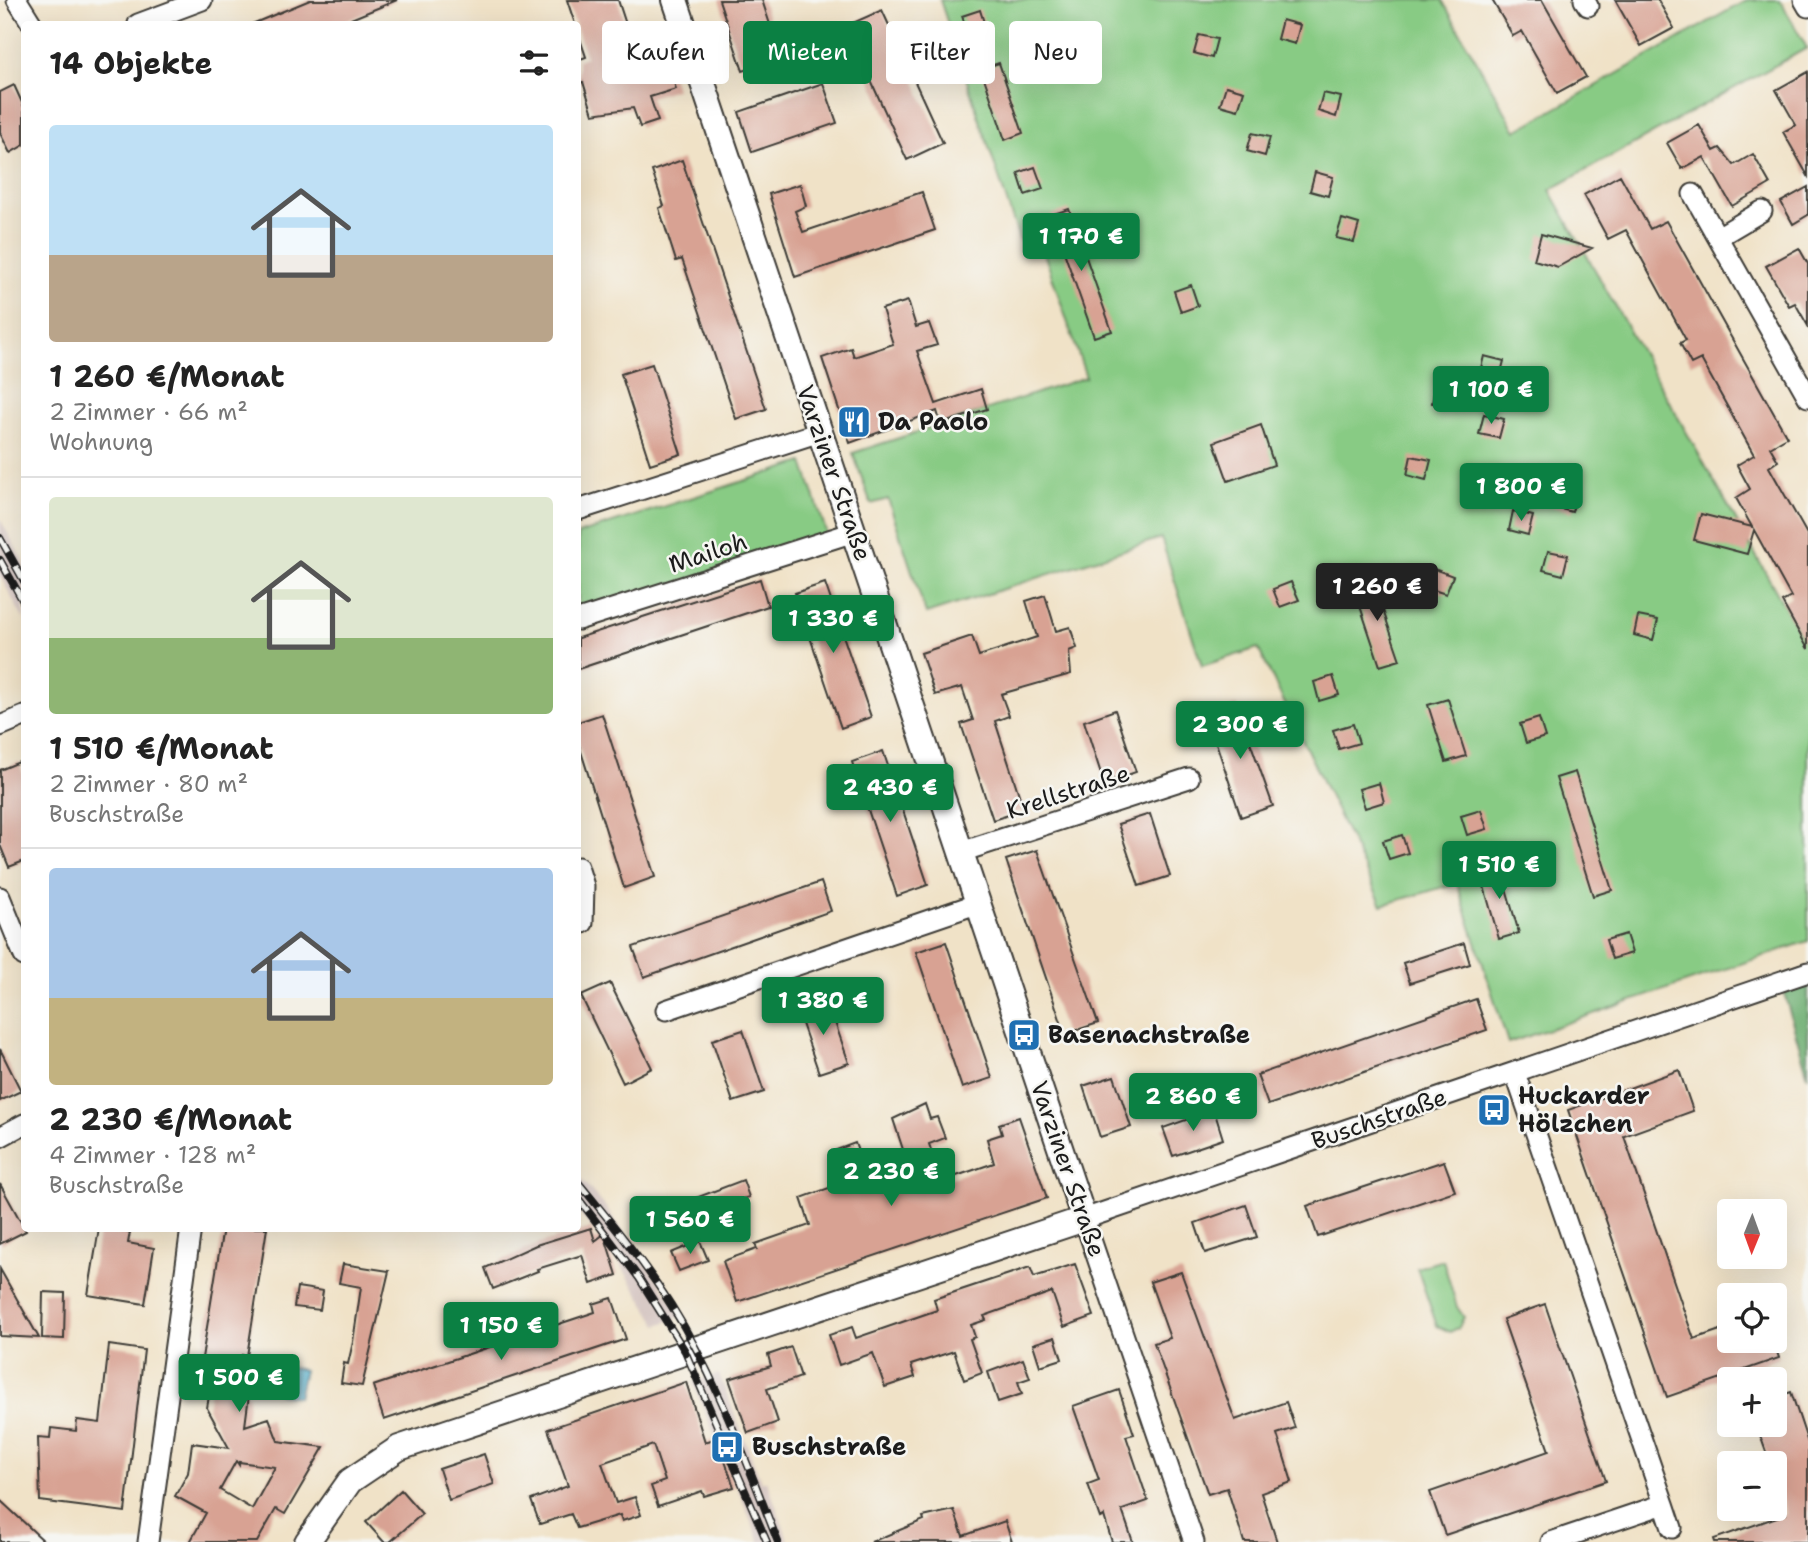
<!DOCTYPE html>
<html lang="de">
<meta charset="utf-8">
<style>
:root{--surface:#fff;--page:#f2f2f2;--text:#222;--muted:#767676;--line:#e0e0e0;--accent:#0b8043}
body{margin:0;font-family:"Shantell Sans",sans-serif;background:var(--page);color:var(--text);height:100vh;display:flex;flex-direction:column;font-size:26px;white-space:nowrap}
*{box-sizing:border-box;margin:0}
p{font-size:23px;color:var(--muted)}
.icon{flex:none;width:38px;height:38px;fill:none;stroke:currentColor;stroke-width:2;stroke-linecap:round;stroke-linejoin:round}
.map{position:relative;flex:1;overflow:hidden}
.side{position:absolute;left:21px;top:21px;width:560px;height:1211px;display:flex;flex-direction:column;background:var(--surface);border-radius:7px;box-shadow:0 7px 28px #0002}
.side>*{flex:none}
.hud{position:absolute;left:602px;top:21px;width:665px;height:63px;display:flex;gap:14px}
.needle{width:46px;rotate:181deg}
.controls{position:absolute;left:1717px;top:1199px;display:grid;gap:14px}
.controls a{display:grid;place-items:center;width:70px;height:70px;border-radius:7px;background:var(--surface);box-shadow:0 7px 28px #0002;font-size:35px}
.price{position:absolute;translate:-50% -60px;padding:0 16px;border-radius:7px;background:var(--accent);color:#fff;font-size:23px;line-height:46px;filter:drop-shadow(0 2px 4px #0008)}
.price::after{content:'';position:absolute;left:50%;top:42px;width:21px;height:16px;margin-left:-10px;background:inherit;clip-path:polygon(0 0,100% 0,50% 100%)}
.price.on{background:#222;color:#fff}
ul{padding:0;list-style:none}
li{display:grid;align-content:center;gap:14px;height:371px;padding:0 28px}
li+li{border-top:2px solid var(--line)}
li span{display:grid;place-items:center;height:217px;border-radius:7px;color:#555}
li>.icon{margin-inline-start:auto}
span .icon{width:126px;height:126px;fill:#fffc;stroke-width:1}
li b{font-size:30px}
h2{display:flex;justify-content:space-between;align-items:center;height:84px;padding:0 28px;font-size:30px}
.pill{padding:0 24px;border-radius:7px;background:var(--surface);box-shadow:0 7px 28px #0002;font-size:24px;line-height:63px}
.pill.on{background:var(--accent);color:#fff}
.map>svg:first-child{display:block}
</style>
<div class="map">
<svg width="1808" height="1542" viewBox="0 0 1808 1542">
<rect width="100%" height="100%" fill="#f6f6f2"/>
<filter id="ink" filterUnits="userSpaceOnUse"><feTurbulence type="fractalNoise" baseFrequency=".0143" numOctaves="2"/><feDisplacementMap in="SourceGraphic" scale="14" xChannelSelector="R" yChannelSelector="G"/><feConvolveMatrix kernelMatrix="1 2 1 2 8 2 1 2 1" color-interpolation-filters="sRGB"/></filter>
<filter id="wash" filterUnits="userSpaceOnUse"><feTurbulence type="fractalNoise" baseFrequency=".00686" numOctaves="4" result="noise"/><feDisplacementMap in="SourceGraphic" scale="28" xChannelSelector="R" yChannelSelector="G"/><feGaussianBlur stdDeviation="1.57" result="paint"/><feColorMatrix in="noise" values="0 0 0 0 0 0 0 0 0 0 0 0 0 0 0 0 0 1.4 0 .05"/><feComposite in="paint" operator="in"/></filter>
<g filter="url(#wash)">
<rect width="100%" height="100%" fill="#f0e2c7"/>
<path fill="#d1c0bc" d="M 0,519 L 24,562 L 24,620 L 0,576 Z
M 578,1176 L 605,1206 L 683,1316 L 658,1325 L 612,1251 L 578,1212 Z
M 719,1374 L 761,1481 L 767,1481 L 789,1542 L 760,1542 L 692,1382 Z"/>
<path fill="#88cb84" stroke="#527450" stroke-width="2" d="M 940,0 L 1442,0 L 1516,131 L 1747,0 L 1780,0 L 1807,48 L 1550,190 L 1808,648 L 1808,941 L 1508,1043 L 1457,883 L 1382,905 L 1258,648 L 1202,666 L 1161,538 L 926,614 L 888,499 L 871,504 L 853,453 L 1086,377 L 1038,235 L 1020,241 Z
M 803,462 L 827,534 L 578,616 L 578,534 Z
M 1443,1260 L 1457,1307 L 1464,1317 L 1458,1328 L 1450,1332 L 1437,1326 L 1417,1268 Z"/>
<path fill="#6eaf72" stroke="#456647" stroke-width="2" d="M 1808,985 L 1808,1076 L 1784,993 Z"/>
<path fill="#52b2d0" stroke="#376776" stroke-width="2" d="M 285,1366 L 304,1370 L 298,1397 L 279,1394 Z"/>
<g id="blocks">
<path fill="#d8a293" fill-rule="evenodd" d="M 310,0 L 397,0 L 339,24 L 252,24 Z
M 567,0 L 618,0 L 639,64 L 666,56 L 676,89 L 650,97 L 658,121 L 640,127 L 633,108 L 593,114 L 583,82 L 578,83 L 578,60 L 586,57 Z
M 719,0 L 762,0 L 781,58 L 743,71 Z
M 1492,0 L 1542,0 L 1586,77 L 1557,93 L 1522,31 L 1513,36 Z
M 1615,0 L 1658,0 L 1674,28 L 1641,46 Z
M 882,10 L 943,143 L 907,160 L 846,26 Z
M 980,10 L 987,32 L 969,37 L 962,16 Z
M 1282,20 L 1300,25 L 1295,44 L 1277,39 Z
M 1199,35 L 1217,39 L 1212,58 L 1194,53 Z
M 999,63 L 1023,133 L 1005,140 L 981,69 Z
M 1808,72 L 1808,176 L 1783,132 L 1796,125 L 1776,90 Z
M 823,83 L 837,123 L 752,152 L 739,112 Z
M 14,85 L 24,107 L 24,145 L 10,153 L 0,133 L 0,92 Z
M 1226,86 L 1244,91 L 1238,110 L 1220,105 Z
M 1323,93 L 1341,97 L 1336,117 L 1318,111 Z
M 1699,125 L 1714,151 L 1720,148 L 1734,165 L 1753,154 L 1770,184 L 1732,206 L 1704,157 L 1682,169 L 1667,143 Z
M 1252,133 L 1270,137 L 1265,156 L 1247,151 Z
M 682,160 L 766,409 L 736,419 L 682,259 L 676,261 L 659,208 L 664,206 L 652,171 Z
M 1035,167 L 1043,189 L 1025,195 L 1018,173 Z
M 1315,172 L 1333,177 L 1328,196 L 1310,191 Z
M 1620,175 L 1650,229 L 1666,221 L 1787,437 L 1770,447 L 1778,461 L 1769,467 L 1808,536 L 1808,649 L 1782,602 L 1791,597 L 1754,530 L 1747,554 L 1694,540 L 1701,514 L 1752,527 L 1736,498 L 1750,489 L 1737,465 L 1754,455 L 1701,359 L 1691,364 L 1680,343 L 1686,340 L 1626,230 L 1608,239 L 1584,195 Z
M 800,184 L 806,206 L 795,211 L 803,232 L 922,192 L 935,230 L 795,277 L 769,194 Z
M 1808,187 L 1808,215 L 1793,224 L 1781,202 Z
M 1069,209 L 1112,331 L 1094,337 L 1051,215 Z
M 1342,219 L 1359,224 L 1354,242 L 1336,238 Z
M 1541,234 L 1592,248 L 1558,267 L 1534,260 Z
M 1799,248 L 1808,264 L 1808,326 L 1795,303 L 1789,306 L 1766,266 Z
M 1191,285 L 1198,306 L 1181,312 L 1174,291 Z
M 908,301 L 916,327 L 929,323 L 937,345 L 917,351 L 936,404 L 981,389 L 987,409 L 941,424 L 937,411 L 850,443 L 822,358 L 851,348 L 854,357 L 893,344 L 882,309 Z
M 1484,356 L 1504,361 L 1499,380 L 1479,376 Z
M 652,364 L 681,454 L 650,464 L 621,374 Z
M 1436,384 L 1456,388 L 1451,407 L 1432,403 Z
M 1484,414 L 1504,419 L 1499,438 L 1479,434 Z
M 1261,425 L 1274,465 L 1228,481 L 1214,442 Z
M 1411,456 L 1431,460 L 1426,480 L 1407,475 Z
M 1558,488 L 1577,493 L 1572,512 L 1553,507 Z
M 1513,511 L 1533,516 L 1528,535 L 1509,530 Z
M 1548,551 L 1568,555 L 1563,575 L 1543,570 Z
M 1434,569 L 1453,576 L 1446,594 L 1427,588 Z
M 1372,578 L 1400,660 L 1380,666 L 1359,603 L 1361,602 L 1356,583 Z
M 760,579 L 768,606 L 578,669 L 578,638 Z
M 1291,582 L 1299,600 L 1280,607 L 1273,589 Z
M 825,583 L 871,717 L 841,728 L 795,593 Z
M 1045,595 L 1056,631 L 1070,627 L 1077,648 L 1069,651 L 1071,674 L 1001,694 L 1009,716 L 995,721 L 1024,810 L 993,820 L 961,724 L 973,720 L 962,687 L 935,695 L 921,653 L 972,636 L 979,656 L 1037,637 L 1026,601 Z
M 1638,616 L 1658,620 L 1653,640 L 1634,635 Z
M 1333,676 L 1339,695 L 1319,701 L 1314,682 Z
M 1448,699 L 1466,756 L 1446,762 L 1428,705 Z
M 1237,705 L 1273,806 L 1241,817 L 1207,716 Z
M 1115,710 L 1136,772 L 1104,783 L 1084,721 Z
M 602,714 L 655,877 L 624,888 L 578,742 L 578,722 Z
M 1539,718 L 1545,737 L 1526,743 L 1520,724 Z
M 1353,724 L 1359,743 L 1339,749 L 1333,730 Z
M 883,751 L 928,885 L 897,896 L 852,762 Z
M 19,762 L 24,776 L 24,861 L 9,867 L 0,845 L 0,770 Z
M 1575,772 L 1612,890 L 1593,896 L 1556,778 Z
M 1379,783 L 1384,802 L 1365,808 L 1359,789 Z
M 1481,810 L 1487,829 L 1467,835 L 1461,816 Z
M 1150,814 L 1170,876 L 1139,886 L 1118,824 Z
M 1402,835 L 1408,853 L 1389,859 L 1383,841 Z
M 1037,850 L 1098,1023 L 1065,1034 L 1006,860 Z
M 1499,864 L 1519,933 L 1499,939 L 1479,869 Z
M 821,882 L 831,911 L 644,977 L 633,947 Z
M 1626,934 L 1632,953 L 1612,959 L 1606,940 Z
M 946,942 L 992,1078 L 962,1088 L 916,952 Z
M 1464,943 L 1470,964 L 1410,983 L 1403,963 Z
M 610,983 L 652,1068 L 623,1083 L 581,996 Z
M 1476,999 L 1487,1030 L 1268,1105 L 1257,1075 Z
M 828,1002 L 849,1063 L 819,1073 L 798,1012 Z
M 743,1030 L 764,1092 L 733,1102 L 712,1040 Z
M 0,1049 L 21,1091 L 0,1101 Z
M 1679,1070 L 1693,1111 L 1624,1136 L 1685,1314 L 1694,1339 L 1729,1327 L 1729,1340 L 1773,1340 L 1779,1358 L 1667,1397 L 1568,1110 Z
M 1114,1076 L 1131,1127 L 1100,1137 L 1083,1086 Z
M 925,1104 L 930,1119 L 937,1117 L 945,1138 L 929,1144 L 942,1181 L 994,1163 L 987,1139 L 1002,1134 L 999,1124 L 1019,1117 L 1047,1198 L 737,1302 L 723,1261 L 757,1249 L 755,1244 L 810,1225 L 801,1198 L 832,1187 L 830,1181 L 845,1176 L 836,1150 L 855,1143 L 872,1191 L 912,1177 L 893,1119 Z
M 1214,1110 L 1223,1139 L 1173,1156 L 1163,1128 Z
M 1444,1161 L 1455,1191 L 1318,1237 L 1307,1206 Z
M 743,1180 L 749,1197 L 669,1222 L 664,1210 Z
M 0,1184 L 26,1231 L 0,1244 Z
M 1246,1205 L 1257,1237 L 1205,1253 L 1195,1223 Z
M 99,1228 L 130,1232 L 128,1243 L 154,1248 L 145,1304 L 88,1295 Z
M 223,1228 L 267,1228 L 247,1356 L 242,1355 L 237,1393 L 249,1395 L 245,1426 L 269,1418 L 278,1441 L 324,1447 L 285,1514 L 276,1509 L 257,1542 L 190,1542 L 206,1513 L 175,1496 L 188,1473 L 192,1443 L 229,1448 L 207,1408 L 210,1390 L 197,1389 ZM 236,1461 L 239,1465 L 239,1462 L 275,1467 L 252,1509 L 220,1490 Z
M 591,1228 L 595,1241 L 604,1234 L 617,1275 L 591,1284 L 582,1255 L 537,1269 L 538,1271 L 493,1289 L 485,1268 L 536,1245 Z
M 700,1241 L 708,1260 L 679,1271 L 671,1253 Z
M 343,1264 L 389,1271 L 362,1386 L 341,1383 L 344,1363 L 348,1364 L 353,1342 L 361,1287 L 339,1283 Z
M 1075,1264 L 1094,1316 L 1064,1327 L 1052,1292 L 984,1316 L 986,1320 L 971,1325 L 975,1337 L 970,1339 L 982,1373 L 964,1380 L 954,1351 L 911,1365 L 915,1377 L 885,1387 L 873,1353 L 839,1365 L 829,1335 L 852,1327 L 856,1338 L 937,1310 L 934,1299 L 1030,1267 L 1034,1277 Z
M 0,1269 L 39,1338 L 0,1336 Z
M 1181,1272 L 1235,1420 L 1286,1402 L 1295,1428 L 1277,1434 L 1292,1482 L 1261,1493 L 1277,1542 L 1244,1542 L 1227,1488 L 1208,1494 L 1154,1343 L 1170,1338 L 1150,1282 Z
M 297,1287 L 323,1291 L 320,1310 L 294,1307 Z
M 43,1292 L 65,1293 L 64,1339 L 42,1338 Z
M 612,1298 L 626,1339 L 384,1420 L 373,1386 L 595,1312 L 593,1304 Z
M 1545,1304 L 1606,1481 L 1445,1535 L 1430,1492 L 1549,1451 L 1503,1319 Z
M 1055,1337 L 1062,1359 L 1040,1366 L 1033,1344 Z
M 109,1345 L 144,1350 L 125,1512 L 40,1501 L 38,1437 L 50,1438 L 51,1428 L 76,1431 L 77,1420 L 100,1423 Z
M 791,1347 L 801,1377 L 767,1389 L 778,1422 L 748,1433 L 729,1379 L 771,1366 L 768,1355 Z
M 1023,1359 L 1030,1378 L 1018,1382 L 1022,1394 L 998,1402 L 988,1372 Z
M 686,1382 L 705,1442 L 717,1438 L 734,1487 L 704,1496 L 702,1491 L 658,1506 L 651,1486 L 665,1481 L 653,1445 L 602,1463 L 616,1503 L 635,1497 L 641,1515 L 622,1521 L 620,1515 L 577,1528 L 571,1514 L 540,1524 L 531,1500 L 568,1486 L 548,1429 Z
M 1119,1390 L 1134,1434 L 1126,1436 L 1148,1501 L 1122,1510 L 1133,1542 L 1112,1542 L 1104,1516 L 1100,1518 L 1088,1484 L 1099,1480 L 1073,1406 Z
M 1791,1392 L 1808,1443 L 1808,1542 L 1715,1542 L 1714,1539 L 1786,1514 L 1774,1477 L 1774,1463 L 1770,1463 L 1756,1424 L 1774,1424 L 1774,1398 Z
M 484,1454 L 494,1484 L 449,1500 L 439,1469 Z
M 401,1490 L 422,1514 L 390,1542 L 384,1542 L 366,1522 Z
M 0,1500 L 45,1542 L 0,1542 Z
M 954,1510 L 963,1536 L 1005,1521 L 1012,1542 L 871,1542 L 924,1520 L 923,1517 Z"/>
</g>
</g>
<g filter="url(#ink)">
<use href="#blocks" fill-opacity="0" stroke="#3c3a36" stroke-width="2"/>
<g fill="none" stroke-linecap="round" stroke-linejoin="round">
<defs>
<path id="minor" d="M 17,0 L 32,24
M 1584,0 L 1588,6
M 1804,0 L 1808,7
M 138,24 L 202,0
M 1693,194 L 1808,397
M 1718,237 L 1762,211
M 578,510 L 820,432
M 578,620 L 854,532
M 0,726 L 24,716
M 961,852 L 1189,778
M 578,867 L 584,886 L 583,923
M 0,897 L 24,956
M 666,1010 L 979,903
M 1515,1073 L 1664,1504 L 1551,1542
M 0,1137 L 24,1124
M 1664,1504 L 1672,1528
M 148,1542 L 191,1228
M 1194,1542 L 1084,1219 L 1808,972"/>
<path id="tertiary" d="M 307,1542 L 350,1481 L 399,1448 L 1084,1219 L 675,0"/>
</defs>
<use href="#minor" stroke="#3c3a36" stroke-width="23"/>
<use href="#tertiary" stroke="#3c3a36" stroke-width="28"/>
<use href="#minor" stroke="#fff" stroke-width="19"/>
<use href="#tertiary" stroke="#fff" stroke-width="24"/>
<defs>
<path id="rail" d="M 0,538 L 24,581
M 0,560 L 24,603
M 578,1182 C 610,1221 643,1261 671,1305 C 717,1378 746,1462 778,1542
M 578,1198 L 639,1278 L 685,1351 L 767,1542"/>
</defs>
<use href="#rail" stroke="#1c1c1c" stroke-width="8"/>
<use href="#rail" stroke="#f6f6f2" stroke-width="5" stroke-dasharray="16" stroke-linecap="butt"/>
</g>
</g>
<defs>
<symbol id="restaurant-square" viewBox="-11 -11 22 22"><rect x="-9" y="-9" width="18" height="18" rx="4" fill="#1f6fb2" stroke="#f6f6f2"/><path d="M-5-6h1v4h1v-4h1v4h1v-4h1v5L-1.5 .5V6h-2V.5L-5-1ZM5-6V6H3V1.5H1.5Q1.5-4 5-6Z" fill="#fff"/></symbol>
<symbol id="bus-square" viewBox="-11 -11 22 22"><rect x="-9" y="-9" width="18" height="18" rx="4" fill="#1f6fb2" stroke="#f6f6f2"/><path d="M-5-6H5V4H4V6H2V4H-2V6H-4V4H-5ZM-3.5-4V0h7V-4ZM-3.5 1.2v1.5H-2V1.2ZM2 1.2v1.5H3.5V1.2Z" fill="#fff"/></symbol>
</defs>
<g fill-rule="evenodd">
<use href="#restaurant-square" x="835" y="403" width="38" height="38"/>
<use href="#bus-square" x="1005" y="1016" width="38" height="38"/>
<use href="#bus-square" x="1475" y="1091" width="38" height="38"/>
<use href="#bus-square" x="708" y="1428" width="38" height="38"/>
</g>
<g text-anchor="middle" stroke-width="5" stroke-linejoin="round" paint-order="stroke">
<g font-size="24" font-weight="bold" fill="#1c1c1c" stroke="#f6f6f2" text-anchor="start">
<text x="878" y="430">Da Paolo</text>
<text x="1048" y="1043">Basenachstraße</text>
<text x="1518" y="1104">Huckarder<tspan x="1518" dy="28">Hölzchen</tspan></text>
<text x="752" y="1455">Buschstraße</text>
</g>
<g font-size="24" fill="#1c1c1c" stroke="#f6f6f2">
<text transform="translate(834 473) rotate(71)" y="8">Varziner Straße</text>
<text transform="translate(708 553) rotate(-18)" y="8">Mailoh</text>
<text transform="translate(1068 792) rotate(-18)" y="8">Krellstraße</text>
<text transform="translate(1379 1119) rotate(-19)" y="8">Buschstraße</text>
<text transform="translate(1068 1169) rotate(71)" y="8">Varziner Straße</text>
</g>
</g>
</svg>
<div class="controls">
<a><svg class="needle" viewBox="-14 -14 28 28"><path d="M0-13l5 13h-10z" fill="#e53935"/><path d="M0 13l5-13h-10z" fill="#767676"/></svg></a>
<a><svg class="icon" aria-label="locate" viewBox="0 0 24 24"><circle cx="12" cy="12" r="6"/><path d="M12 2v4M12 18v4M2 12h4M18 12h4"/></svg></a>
<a>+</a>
<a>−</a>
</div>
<b class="price" style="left:1081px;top:273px">1 170 €</b>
<b class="price" style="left:1491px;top:426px">1 100 €</b>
<b class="price" style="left:1521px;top:523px">1 800 €</b>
<b class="price on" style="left:1377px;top:623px">1 260 €</b>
<b class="price" style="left:833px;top:655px">1 330 €</b>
<b class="price" style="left:1240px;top:761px">2 300 €</b>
<b class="price" style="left:890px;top:824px">2 430 €</b>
<b class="price" style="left:1499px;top:901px">1 510 €</b>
<b class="price" style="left:823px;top:1037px">1 380 €</b>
<b class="price" style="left:1193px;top:1133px">2 860 €</b>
<b class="price" style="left:891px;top:1208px">2 230 €</b>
<b class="price" style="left:690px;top:1256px">1 560 €</b>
<b class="price" style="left:501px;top:1362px">1 150 €</b>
<b class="price" style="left:239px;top:1414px">1 500 €</b>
<div class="hud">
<a class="pill">Kaufen</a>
<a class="pill on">Mieten</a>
<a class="pill">Filter</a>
<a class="pill">Neu</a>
</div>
<section class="side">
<h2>14 Objekte<svg class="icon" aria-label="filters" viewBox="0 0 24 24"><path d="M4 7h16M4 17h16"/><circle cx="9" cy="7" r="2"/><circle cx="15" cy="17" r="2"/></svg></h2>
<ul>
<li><span style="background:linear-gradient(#bfe0f5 60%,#b9a48a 0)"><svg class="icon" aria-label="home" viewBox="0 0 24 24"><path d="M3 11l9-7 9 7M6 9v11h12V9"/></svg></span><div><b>1 260 €/Monat</b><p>2 Zimmer · 66 m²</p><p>Wohnung</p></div></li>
<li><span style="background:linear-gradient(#dfe7d0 65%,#8fb573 0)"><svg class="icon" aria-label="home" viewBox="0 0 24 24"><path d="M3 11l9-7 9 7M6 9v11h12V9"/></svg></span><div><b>1 510 €/Monat</b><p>2 Zimmer · 80 m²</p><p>Buschstraße</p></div></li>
<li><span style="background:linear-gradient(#a9c7e8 60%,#c2b280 0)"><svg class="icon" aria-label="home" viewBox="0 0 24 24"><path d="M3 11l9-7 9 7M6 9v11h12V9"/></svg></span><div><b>2 230 €/Monat</b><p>4 Zimmer · 128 m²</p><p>Buschstraße</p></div></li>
</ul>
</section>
</div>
